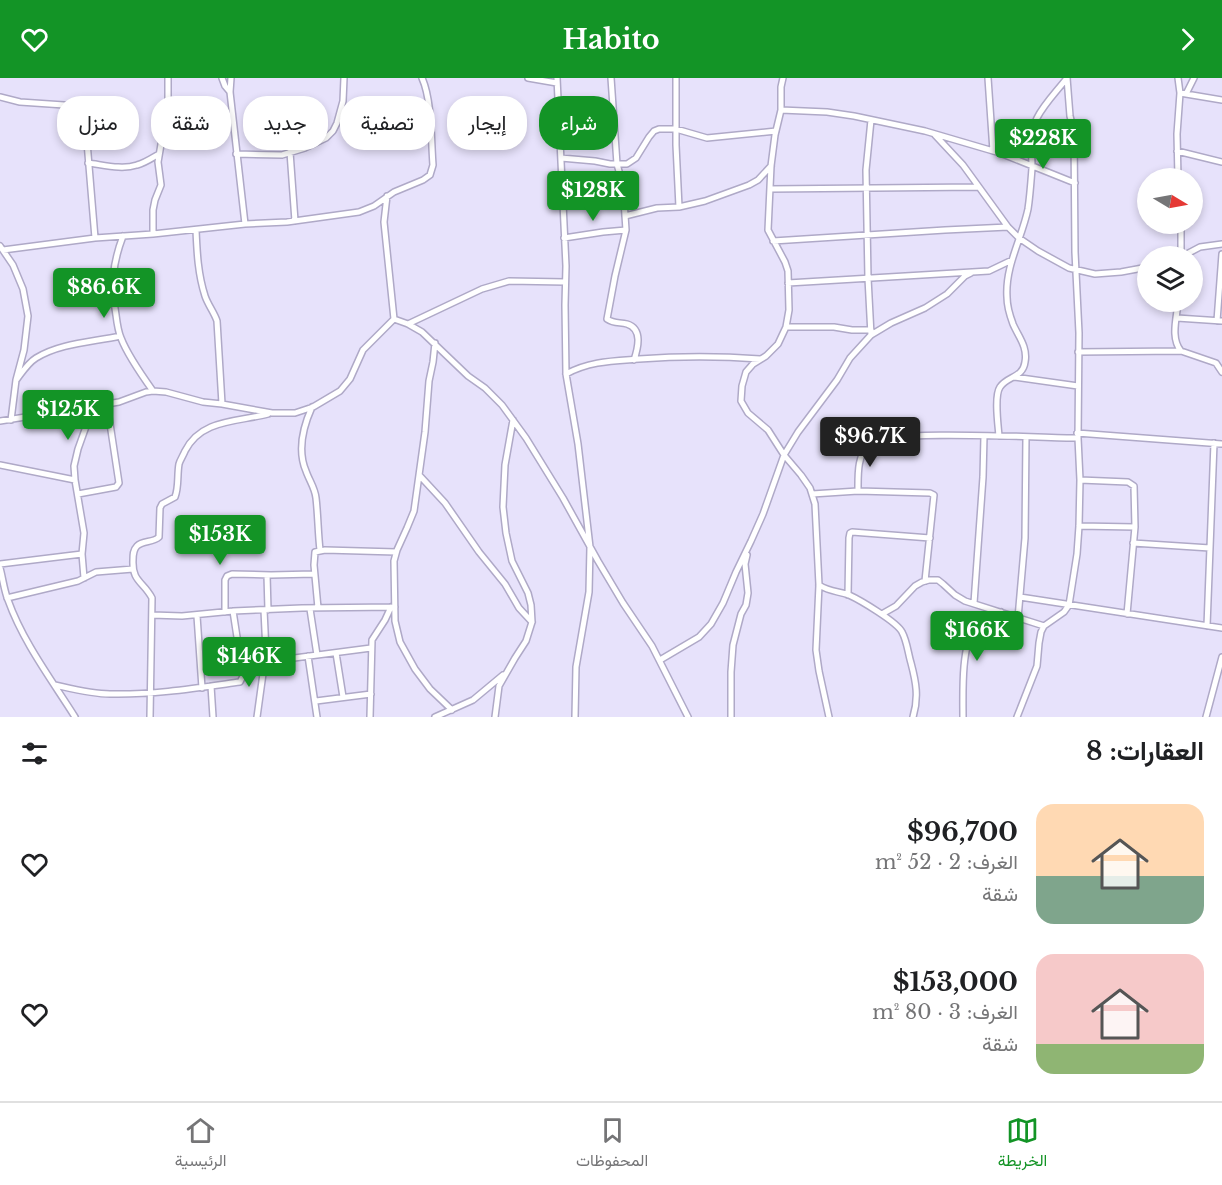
<!DOCTYPE html>
<html lang="ar">
<meta charset="utf-8">
<style>
:root{--surface:#fff;--page:#f6f6f6;--text:#202124;--muted:#757577;--line:#e0e0e0;--accent:#139426}
body{margin:0;font-family:"Libre Baskerville",Vazirmatn,serif;background:var(--page);color:var(--text);direction:rtl;height:100vh;display:flex;flex-direction:column;font-size:22px;white-space:nowrap}
*{box-sizing:border-box;margin:0}
p{font-size:20px;color:var(--muted)}
.icon{flex:none;width:33px;height:33px;fill:none;stroke:currentColor;stroke-width:2;stroke-linecap:round;stroke-linejoin:round}
.map{position:relative;height:639px;overflow:hidden;direction:ltr}
.panel{display:flex;flex-direction:column;background:var(--surface);flex:1}
.panel>*{flex:none}
.top-card{position:absolute;left:18px;top:18px;width:600px;height:54px;direction:rtl;display:flex;gap:12px}
.needle{width:39px;rotate:100deg}
.buttons{position:absolute;left:1137px;top:90px;display:grid;gap:12px}
.buttons a{display:grid;place-items:center;width:66px;height:66px;border-radius:50%;background:var(--surface);box-shadow:0 3px 9px #0003;font-size:30px}
.price{position:absolute;translate:-50% -51px;padding:0 14px;border-radius:6px;background:var(--accent);color:#fff;font-size:20px;line-height:39px;filter:drop-shadow(0 2px 3px #0008)}
.price::after{content:'';position:absolute;left:50%;top:36px;width:18px;height:14px;margin-left:-9px;background:inherit;clip-path:polygon(0 0,100% 0,50% 100%)}
.price.selected{background:#222;color:#fff}
ul{padding:0;list-style:none}
li{display:flex;align-items:center;gap:18px;height:150px;padding:0 18px}
li span{display:grid;place-items:center;flex:none;width:168px;height:120px;border-radius:18px;color:#555}
li>.icon{margin-inline-start:auto}
span .icon{width:72px;height:72px;fill:#fffc;stroke-width:1}
li b{font-size:26px}
h2{display:flex;justify-content:space-between;align-items:center;height:72px;padding:0 18px;font-size:26px}
.tag{padding:0 21px;border-radius:24px;background:var(--surface);box-shadow:0 3px 9px #0003;font-size:21px;line-height:54px}
.tag.selected{background:var(--accent);color:#fff}
header{display:flex;justify-content:space-between;align-items:center;height:78px;padding:0 18px;background:var(--accent);color:#fff;font-size:27px;font-weight:700}
.menu{display:flex;justify-content:space-around;align-items:center;height:84px;border-top:2px solid var(--line);background:var(--surface);font-size:16px;color:var(--muted)}
.menu a{display:grid;justify-items:center;gap:3px}
.menu .selected{color:var(--accent)}
.map>svg:first-child{display:block}
</style>
<header><svg class="icon" aria-label="forward" viewBox="0 0 24 24"><path d="M9 5l7 7-7 7"/></svg>Habito<svg class="icon" aria-label="heart" viewBox="0 0 24 24"><path d="M12 20l-8-8c-3-5 5-10 8-4 3-6 11-1 8 4z"/></svg></header>
<div class="map">
<svg width="1222" height="639" viewBox="0 0 1222 639">
<rect width="100%" height="100%" fill="#e7e2fb"/>
<g fill="none" stroke-linecap="round" stroke-linejoin="round">
<defs>
<path id="street" d="M 222,0 L 225,8 L 230,14
M 231,0 L 230,14 L 245,146
M 528,0 L 557,5
M 557,0 L 566,188 L 565,227 L 566,296 L 578,366 L 590,469 L 589,514 L 576,589 L 575,639
M 611,0 L 617,86 L 623,108 L 626,152 L 615,198 L 607,241 C 614,246 620,244 627,246 C 643,251 638,270 634,282
M 676,0 L 676,67 L 679,129
M 783,0 L 781,9 L 781,32 L 775,57 L 771,88 L 768,152 L 785,184 L 788,193 L 789,232 L 786,249 L 778,266 L 766,278 L 753,286 L 746,294 L 742,308 L 741,323 L 748,335 L 768,352 L 784,377 L 801,397 L 810,410 L 815,426 L 819,507 L 816,572 L 819,593 L 829,639
M 988,0 L 993,73
M 1178,0 L 1180,15 L 1177,56 L 1178,100
M 1180,15 L 1222,22
M 1186,16 L 1194,0
M 0,19 L 20,24 L 64,27 L 80,32 L 85,40 L 95,160
M 781,32 L 827,34 L 854,38 L 925,53 L 1000,75 L 1075,105
M 871,42 L 866,92 L 868,200 L 871,257
M 935,57 L 963,87 L 1008,149 L 1019,160 L 1038,173 L 1069,190 L 1095,196 L 1121,194 L 1148,189
M 1177,73 L 1222,84
M 290,74 L 295,143
M 236,76 L 282,77 L 305,70 L 326,60 L 333,53 L 337,45 L 343,23 L 344,0
M 561,80 L 595,83 L 610,86 L 627,86 L 636,80 L 649,59 L 654,53 L 659,51 L 676,51 L 707,60 L 776,53
M 88,85 C 104,87 122,92 137,87 C 145,85 152,80 159,76
M 770,111 L 978,109
M 625,138 L 657,130 L 679,129 L 705,123 L 749,107 L 758,102 L 771,88
M 1180,146 L 1181,149 L 1181,178
M 196,152 C 197,175 198,196 205,218 C 208,227 214,234 217,243 L 222,326
M 153,156 L 153,132 L 155,122 L 161,107 L 158,84 L 168,25 L 168,0
M 123,158 C 112,187 111,207 116,237 C 117,245 118,253 121,260 C 127,276 143,299 153,313
M 564,160 L 603,154 L 626,152
M 773,163 L 945,152 L 1008,149
M 0,168 L 13,187 L 23,211 L 28,238 L 24,272 L 16,302 L 11,342
M 3,172 L 95,160 L 153,156 L 245,146 L 287,144 L 359,134 L 374,128 L 394,114 L 423,102 L 430,97 L 433,87 C 431,62 432,22 422,0
M 1183,178 L 1200,169 L 1222,166
M 788,205 L 989,193 L 1012,182
M 1178,224 C 1177,239 1170,260 1181,273
M 1177,240 L 1222,243
M 394,241 L 408,246 L 422,254 L 468,298 L 485,310 L 502,327 L 526,360 L 563,420 L 598,483 L 623,525 L 652,568 L 688,639
M 1217,243 L 1222,176
M 408,246 L 482,211 L 509,203 L 565,204
M 786,249 L 834,249 L 852,252 L 871,252
M 435,265 L 433,284 L 429,303 L 425,354 L 414,433 L 407,450 L 397,472 L 394,483 L 395,543 L 400,564 L 415,591 L 430,611 L 452,632
M 1078,274 L 1181,273 L 1216,285 L 1222,294
M 566,296 C 590,283 613,283 639,281 C 680,278 719,278 760,281
M 1014,299 L 1078,308
M 17,301 C 23,293 28,285 36,280 C 60,265 93,264 120,258
M 312,329 C 303,349 297,372 306,393 C 309,402 315,410 316,420 C 318,437 318,455 320,472
M 0,343 L 119,324 L 146,314 L 153,313 L 166,314 L 203,324 L 222,326 L 272,335 L 295,335 L 313,329 L 340,313 L 350,301 L 363,272 L 394,241 L 384,144 L 387,118
M 1077,355 L 1222,366
M 999,358 C 998,346 994,318 1000,309 C 1007,298 1023,300 1025,284 C 1028,269 1018,258 1013,246 C 1010,238 1007,228 1007,219 C 1005,188 1022,160 1028,131 C 1030,118 1031,103 1032,90 C 1032,73 1029,56 1037,40 C 1044,26 1057,13 1067,0
M 0,387 L 75,402
M 420,398 L 445,425 L 479,474 L 505,506 L 519,530 L 532,544
M 1080,402 L 1128,404 L 1134,408 L 1135,449 L 1127,536
M 858,413 C 858,396 857,377 870,365 C 884,351 1048,360 1078,360
M 78,416 L 116,409 L 119,405 L 107,326
M 812,416 L 858,413 L 930,415 L 934,417 L 925,503
M 1079,448 L 1135,449
M 1133,465 L 1210,470
M 0,486 L 82,476
M 0,490 C 3,501 4,512 8,522 C 23,564 51,601 75,639
M 267,497 L 268,532
M 84,500 L 82,476 L 84,455 L 75,402 L 74,388 L 78,371 L 93,329
M 819,507 C 830,514 838,513 849,517 C 860,522 897,544 902,554 C 907,563 908,575 911,585 C 916,604 919,619 913,639
M 848,517 L 849,460 L 850,455 L 852,454 L 930,460
M 1020,519 L 1222,550
M 7,520 L 78,503 L 96,494 L 133,491
M 974,525 L 983,399 L 984,358
M 318,530 L 314,487 L 315,474 L 325,472 L 396,474
M 310,531 L 317,577
M 225,534 L 225,502 L 227,498 L 232,496 L 271,497 L 314,496
M 882,536 L 896,528 L 915,508 L 922,504 L 929,502 L 938,502 L 943,506 L 955,517 L 965,523 L 1044,548
M 152,537 L 182,538 L 233,533 L 302,530 L 395,529
M 197,538 L 202,610
M 1018,540 L 1025,460 L 1026,359
M 1207,548 L 1214,365
M 336,575 L 343,619
M 308,578 L 317,639
M 660,582 L 699,559 L 711,546 L 723,525 L 736,494 L 751,463 L 763,436 L 784,377 L 798,354 L 837,302 L 850,280 L 871,257 L 891,245 L 925,230 L 947,216 L 965,198 L 971,195
M 241,587 L 371,570
M 55,607 C 73,611 92,616 110,616 C 154,617 197,610 240,604 L 243,598 L 233,533
M 211,608 L 213,639
M 316,623 L 371,616
M 150,639 L 152,520 C 143,503 132,504 133,482 C 133,477 133,472 137,468 C 143,462 153,465 159,459 L 160,430 L 162,426 L 175,419 C 179,409 177,397 179,386 C 180,382 183,378 185,373 C 201,341 237,344 268,336
M 257,639 L 266,574 L 264,532
M 370,639 L 372,562 L 385,542 L 391,529
M 435,639 L 473,622 L 503,597
M 495,639 L 499,608 L 515,580 L 526,563 L 532,544 L 531,527 L 528,515 L 512,483 L 506,455 L 503,429 L 505,387 L 513,342
M 731,639 L 731,594 L 733,567 L 741,536 L 746,527 L 748,515 L 745,486 L 747,477
M 963,639 C 963,618 961,568 974,552 C 981,544 992,539 1001,534
M 1017,639 L 1037,588 L 1039,565 L 1041,554 L 1044,548 L 1064,534 L 1069,527 L 1077,476 L 1079,448 L 1080,402 L 1078,360 L 1079,255 L 1075,174 L 1074,54 L 1070,38 L 1067,0
M 1206,639 L 1222,579"/>
</defs>
<use href="#street" stroke="#afa9c7" stroke-width="8"/>
<use href="#street" stroke="#fff" stroke-width="5"/>
</g>
</svg>
<div class="buttons">
<a><svg class="needle" viewBox="-14 -14 28 28"><path d="M0-13l5 13h-10z" fill="#e53935"/><path d="M0 13l5-13h-10z" fill="#757577"/></svg></a>
<a><svg class="icon" aria-label="layers" viewBox="0 0 24 24"><path d="M12 4l9 5-9 5-9-5zM3 14l9 5 9-5"/></svg></a>
</div>
<b class="price" style="left:1043px;top:92px">$228K</b>
<b class="price" style="left:593px;top:144px">$128K</b>
<b class="price" style="left:104px;top:241px">$86.6K</b>
<b class="price" style="left:68px;top:363px">$125K</b>
<b class="price selected" style="left:870px;top:390px">$96.7K</b>
<b class="price" style="left:220px;top:488px">$153K</b>
<b class="price" style="left:977px;top:584px">$166K</b>
<b class="price" style="left:249px;top:610px">$146K</b>
<div class="top-card">
<a class="tag selected">شراء</a>
<a class="tag">إيجار</a>
<a class="tag">تصفية</a>
<a class="tag">جديد</a>
<a class="tag">شقة</a>
<a class="tag">منزل</a>
</div>
</div>
<section class="panel">
<h2>العقارات: 8<svg class="icon" aria-label="filters" viewBox="0 0 24 24"><path d="M4 7h16M4 17h16"/><circle cx="9" cy="7" r="2"/><circle cx="15" cy="17" r="2"/></svg></h2>
<ul>
<li><span style="background:linear-gradient(#ffd9b3 60%,#7fa58c 0)"><svg class="icon" aria-label="home" viewBox="0 0 24 24"><path d="M3 11l9-7 9 7M6 9v11h12V9"/></svg></span><div><b>$96,700</b><p>الغرف: 2 · 52 m²</p><p>شقة</p></div><svg class="icon" aria-label="heart" viewBox="0 0 24 24"><path d="M12 20l-8-8c-3-5 5-10 8-4 3-6 11-1 8 4z"/></svg></li>
<li><span style="background:linear-gradient(#f6c9c9 75%,#8fb573 0)"><svg class="icon" aria-label="home" viewBox="0 0 24 24"><path d="M3 11l9-7 9 7M6 9v11h12V9"/></svg></span><div><b>$153,000</b><p>الغرف: 3 · 80 m²</p><p>شقة</p></div><svg class="icon" aria-label="heart" viewBox="0 0 24 24"><path d="M12 20l-8-8c-3-5 5-10 8-4 3-6 11-1 8 4z"/></svg></li>
</ul>
</section>
<nav class="menu">
<a class="selected"><svg class="icon" aria-label="map" viewBox="0 0 24 24"><path d="M3 6l6-2 6 2 6-2v14l-6 2-6-2-6 2zM9 4v14M15 6v14"/></svg>الخريطة</a>
<a><svg class="icon" aria-label="saved" viewBox="0 0 24 24"><path d="M7 4h10v16l-5-4-5 4z"/></svg>المحفوظات</a>
<a><svg class="icon" aria-label="home" viewBox="0 0 24 24"><path d="M3 11l9-7 9 7M6 9v11h12V9"/></svg>الرئيسية</a>
</nav>
